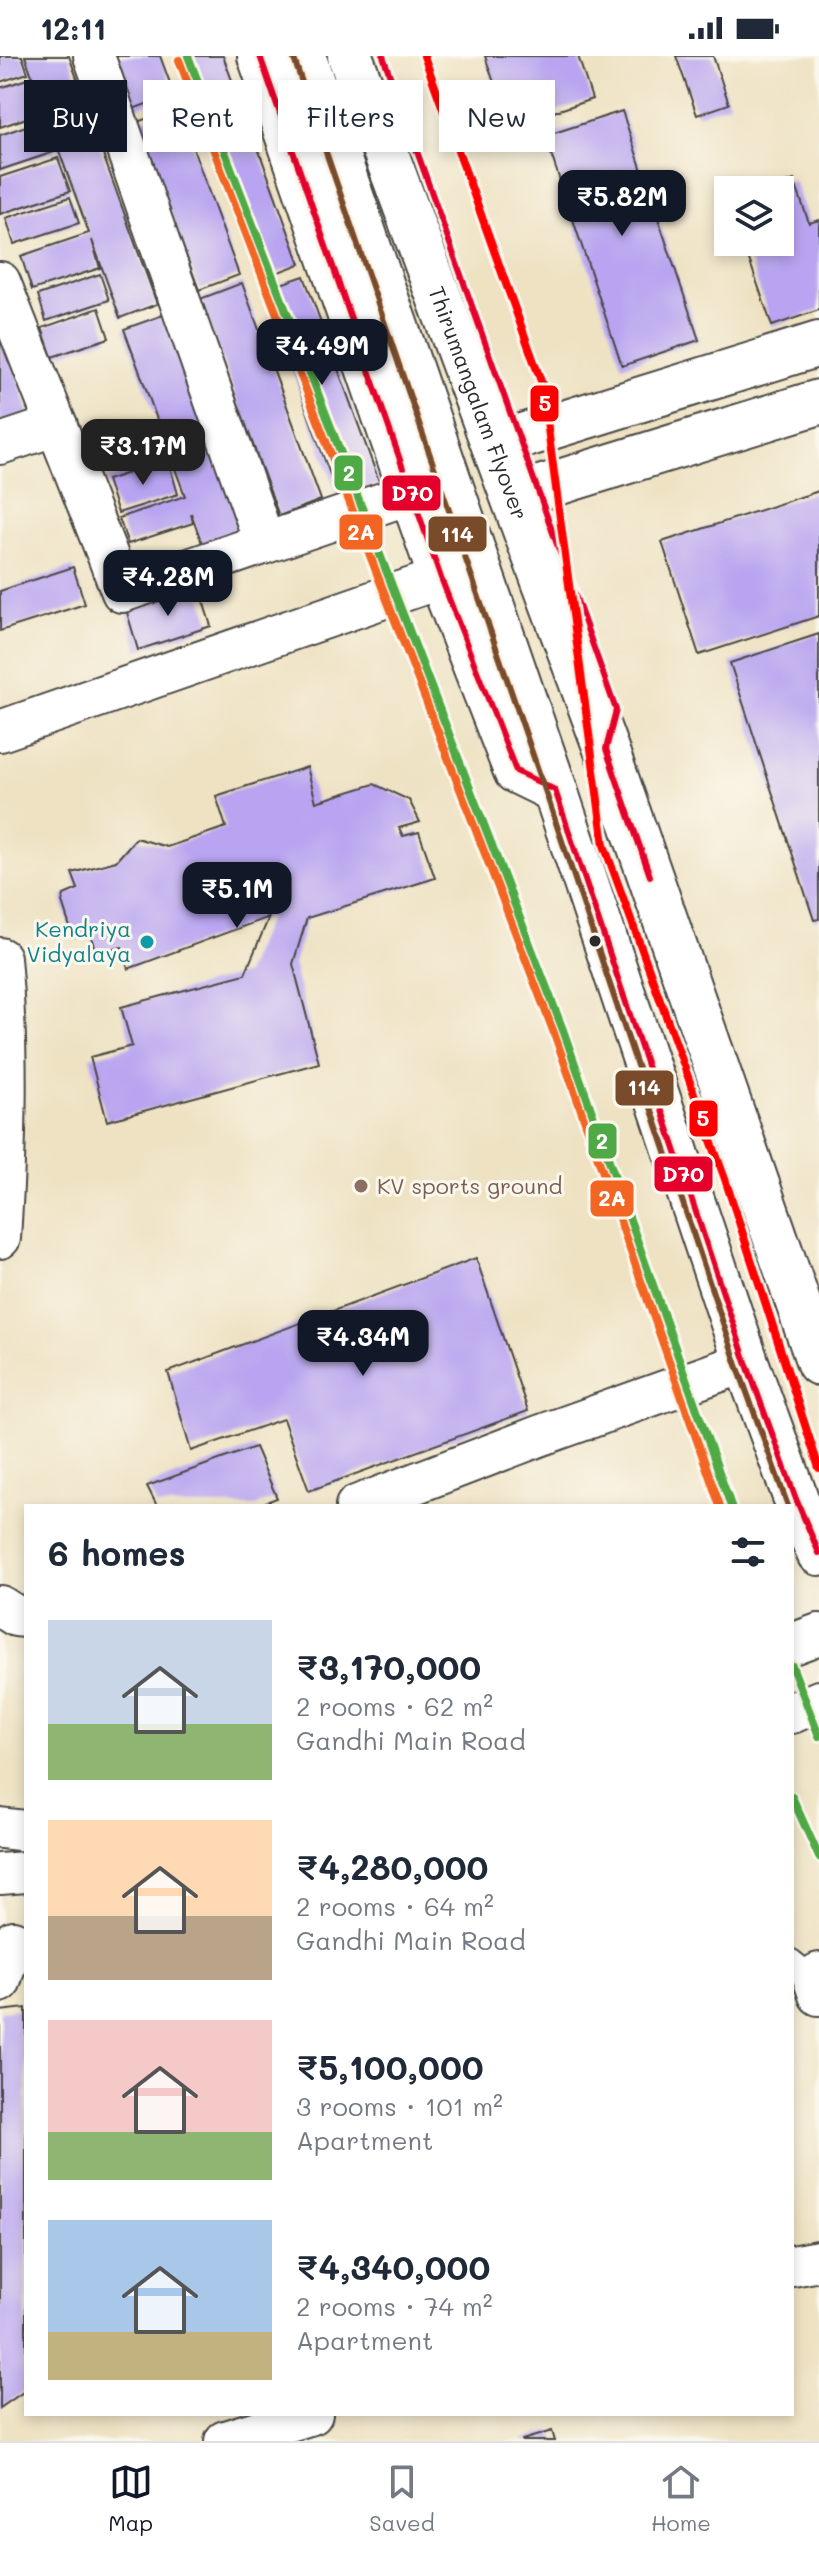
<!DOCTYPE html>
<meta charset="utf-8">
<style>
:root{--surface:#fff;--page:#f6f6f7;--text:#1f2937;--muted:#747a83;--line:#e0e1e3;--accent:#111827}
body{margin:0;font-family:Mali,sans-serif;background:var(--page);color:var(--text);height:100vh;display:flex;flex-direction:column;font-size:30px;white-space:nowrap}
*{box-sizing:border-box;margin:0}
p{font-size:26px;color:var(--muted)}
.icon{flex:none;width:44px;height:44px;fill:none;stroke:currentColor;stroke-width:2;stroke-linecap:round;stroke-linejoin:round}
.map{position:relative;flex:1;overflow:hidden}
.panel{position:absolute;left:24px;top:1448px;width:770px;height:912px;display:flex;flex-direction:column;background:var(--surface);border-radius:0px;box-shadow:0 4px 12px #0003}
.panel>*{flex:none}
.banner{position:absolute;left:24px;top:24px;width:772px;height:72px;display:flex;gap:16px}
.tools{position:absolute;left:714px;top:120px;display:grid;gap:16px}
.tools a{display:grid;place-items:center;width:80px;height:80px;border-radius:0px;background:var(--surface);box-shadow:0 4px 12px #0003;font-size:40px}
.price{position:absolute;translate:-50% -68px;padding:0 18px;border-radius:16px;background:var(--accent);color:#fff;font-size:26px;line-height:52px;filter:drop-shadow(0 2px 4px #0008)}
.price::after{content:'';position:absolute;left:50%;top:48px;width:24px;height:18px;margin-left:-12px;background:inherit;clip-path:polygon(0 0,100% 0,50% 100%)}
.price.selected{background:#222;color:#fff}
ul{padding:0;list-style:none}
li{display:flex;align-items:center;gap:24px;height:200px;padding:0 24px}
li span{display:grid;place-items:center;flex:none;width:224px;height:160px;border-radius:0px;color:#555}
li>.icon{margin-inline-start:auto}
span .icon{width:96px;height:96px;fill:#fffc;stroke-width:1}
li b{font-size:34px}
h2{display:flex;justify-content:space-between;align-items:center;height:96px;padding:0 24px;font-size:34px}
.tag{padding:0 28px;border-radius:0px;background:var(--surface);box-shadow:0 4px 12px #0003;font-size:28px;line-height:72px}
.tag.selected{background:var(--accent);color:#fff}
.status{display:flex;justify-content:space-between;align-items:center;height:56px;padding:0 40px;background:var(--surface);direction:ltr}
.status svg{height:22px;fill:currentColor}
.menu{display:flex;justify-content:space-around;align-items:center;height:112px;border-top:2px solid var(--line);background:var(--surface);font-size:22px;color:var(--muted)}
.menu a{display:grid;justify-items:center;gap:4px}
.menu .selected{color:var(--accent)}
.map>svg:first-child{display:block}
</style>
<div class="status"><b>12:11</b><svg viewBox="0 0 49 12"><path d="M0 12V9h3v3zM5 12V6h3v6zM10 12V3h3v9zM15 12V0h3v12zM26 1h20v11H26zM47 4h2v5h-2z"/></svg></div>
<div class="map">
<svg width="819" height="2385" viewBox="0 0 819 2385">
<rect width="100%" height="100%" fill="#fbf7ec"/>
<filter id="ink" filterUnits="userSpaceOnUse"><feTurbulence type="fractalNoise" baseFrequency=".0125" numOctaves="2"/><feDisplacementMap in="SourceGraphic" scale="16" xChannelSelector="R" yChannelSelector="G"/><feConvolveMatrix kernelMatrix="1 2 1 2 8 2 1 2 1" color-interpolation-filters="sRGB"/></filter>
<filter id="wash" filterUnits="userSpaceOnUse"><feTurbulence type="fractalNoise" baseFrequency=".006" numOctaves="4" result="noise"/><feDisplacementMap in="SourceGraphic" scale="32" xChannelSelector="R" yChannelSelector="G"/><feGaussianBlur stdDeviation="1.8" result="paint"/><feColorMatrix in="noise" values="0 0 0 0 0 0 0 0 0 0 0 0 0 0 0 0 0 1.4 0 .05"/><feComposite in="paint" operator="in"/></filter>
<g filter="url(#wash)">
<rect width="100%" height="100%" fill="#eee2c3"/>
<g id="blocks">
<path fill="#b8a4f0" d="M 0,0 L 22,0 L 28,17 L 0,26 Z
M 25,0 L 69,0 L 90,59 L 51,73 Z
M 114,0 L 160,0 L 174,38 L 133,53 Z
M 181,0 L 223,0 L 234,30 L 196,43 Z
M 485,0 L 578,0 L 592,43 L 509,71 Z
M 676,0 L 713,0 L 729,48 L 697,59 Z
M 30,22 L 41,57 L 0,71 L 0,32 Z
M 239,40 L 300,208 L 260,223 L 199,55 Z
M 178,51 L 239,219 L 199,234 L 137,66 Z
M 622,55 L 699,284 L 622,310 L 545,80 Z
M 46,63 L 57,95 L 0,114 L 0,79 Z
M 93,71 L 157,248 L 120,262 L 92,184 L 100,212 L 32,234 L 21,200 L 89,177 L 55,84 Z
M 58,102 L 70,135 L 0,158 L 0,121 Z
M 794,124 L 809,167 L 819,164 L 819,254 L 772,270 L 743,186 L 780,186 L 780,134 L 767,134 Z
M 70,141 L 79,167 L 14,188 L 6,162 Z
M 100,218 L 109,244 L 46,265 L 38,239 Z
M 304,220 L 380,428 L 339,443 L 263,234 Z
M 242,227 L 321,444 L 279,460 L 200,243 Z
M 99,252 L 109,282 L 52,301 L 42,272 Z
M 163,259 L 242,476 L 203,490 L 191,457 L 193,467 L 128,488 L 119,462 L 185,440 L 124,273 Z
M 6,286 L 30,360 L 0,370 L 0,288 Z
M 168,404 L 178,438 L 118,457 L 107,424 Z
M 819,435 L 819,560 L 699,599 L 662,486 Z
M 73,511 L 85,548 L 0,575 L 0,535 Z
M 198,529 L 211,570 L 138,594 L 126,553 Z
M 819,578 L 819,863 L 814,864 L 730,607 Z
M 307,711 L 316,746 L 374,728 L 409,744 L 420,766 L 399,772 L 403,780 L 419,776 L 435,822 L 307,862 L 293,908 L 319,1007 L 107,1065 L 90,1001 L 132,990 L 121,951 L 245,918 L 269,861 L 128,913 L 122,891 L 96,898 L 90,877 L 73,881 L 62,846 L 64,839 L 78,833 L 72,817 L 116,805 L 136,782 L 167,791 L 226,771 L 216,740 Z
M 476,1202 L 528,1355 L 309,1435 L 283,1363 L 191,1395 L 168,1316 Z
M 255,1391 L 277,1442 L 255,1450 L 157,1450 L 147,1430 Z
M 26,1952 L 26,2334 L 0,2352 L 0,1955 Z
M 552,2375 L 555,2385 L 522,2385 L 522,2384 Z"/>
</g>
</g>
<g filter="url(#ink)">
<use href="#blocks" fill-opacity="0" stroke="#484642" stroke-width="2"/>
<g fill="none" stroke-linecap="round" stroke-linejoin="round">
<defs>
<path id="lane" d="M 792,1904 L 813,1921"/>
<path id="street" d="M 94,0 L 264,485
M 0,226 L 122,536 L 412,437
M 0,388 L 57,369
M 0,675 L 441,522
M 0,902 C 9,996 6,1088 0,1182
M 356,1450 L 539,1380 L 746,1306
M 0,1550 L 16,1560 L 26,1561
M 792,1588 L 819,1578
M 792,1657 L 819,1645
M 0,1772 L 26,1775
M 0,1818 L 26,1816
M 819,1917 L 813,1921 L 819,1939
M 0,1926 L 13,1885
M 792,2210 L 819,2205
M 225,2385 L 312,2358"/>
<path id="secondary" d="M 519,381 L 819,288
M 537,433 L 819,346"/>
<g id="primary">
<path d="M 260,0 L 441,522 L 516,715 L 555,734"/>
<path d="M 303,0 L 555,734 L 746,1306 L 796,1443 L 819,1497"/>
<path id="s1" d="M 350,0 L 606,693 L 819,1307"/>
</g>
</defs>
<use href="#lane" stroke="#484642" stroke-width="24"/>
<use href="#street" stroke="#484642" stroke-width="44"/>
<use href="#secondary" stroke="#484642" stroke-width="48"/>
<use href="#primary" stroke="#484642" stroke-width="48"/>
<use href="#lane" stroke="#fff" stroke-width="20"/>
<use href="#street" stroke="#fff" stroke-width="40"/>
<use href="#secondary" stroke="#fff" stroke-width="44"/>
<use href="#primary" stroke="#fff" stroke-width="44"/>
<defs>
<path id="bus-1" d="M 260,0 L 441,522 L 516,715 L 555,734 L 746,1306 L 796,1443 L 819,1497
M 383,0 L 616,654 L 606,693 L 650,820"/>
<path id="bus-2" d="M 294,3 L 546,737 L 737,1309 L 788,1450"/>
</defs>
<use href="#bus-1" stroke="#fbf7ec" stroke-width="12"/>
<use href="#bus-2" stroke="#fbf7ec" stroke-width="12"/>
<use href="#bus-1" stroke="#e4002b" stroke-width="6"/>
<use href="#bus-2" stroke="#7a4b2a" stroke-width="6"/>
<defs>
<path id="metro-1" d="M 188,0 L 563,974 L 731,1450
M 792,1610 L 819,1680
M 792,1741 L 819,1801"/>
<path id="metro-2" d="M 179,4 L 554,977 L 720,1450"/>
<path id="metro-3" d="M 424,0 L 542,328 L 604,789 L 725,1123 L 819,1412"/>
</defs>
<use href="#metro-1" stroke="#fbf7ec" stroke-width="14"/>
<use href="#metro-2" stroke="#fbf7ec" stroke-width="14"/>
<use href="#metro-3" stroke="#fbf7ec" stroke-width="14"/>
<use href="#metro-1" stroke="#4faa45" stroke-width="8"/>
<use href="#metro-2" stroke="#f26522" stroke-width="8"/>
<use href="#metro-3" stroke="#f00" stroke-width="8"/>
</g>
</g>
<circle fill="#2b2b2b" stroke="#fbf7ec" stroke-width="3" cx="595" cy="885" r="7"/>
<circle fill="#0f9aa8" stroke="#fbf7ec" stroke-width="3" cx="147" cy="886" r="8"/>
<circle fill="#8d6e63" stroke="#fbf7ec" stroke-width="3" cx="361" cy="1130" r="8"/>
<g text-anchor="middle" stroke-width="6" stroke-linejoin="round" paint-order="stroke">
<g font-size="22" fill="#2b2b2b" stroke="#fbf7ec">
<text dy="8" stroke="none"><textPath href="#s1" startOffset="370">Thirumangalam Flyover</textPath></text>
</g>
<g font-size="22" fill="#0d838f" stroke="#fbf7ec" text-anchor="end">
<text x="131" y="881">Kendriya<tspan x="131" dy="25">Vidyalaya</tspan></text>
</g>
<g font-size="22" fill="#785e54" stroke="#fbf7ec" text-anchor="start">
<text x="377" y="1138">KV sports ground</text>
</g>
</g>
<g stroke="#fbf7ec" stroke-width="3">
<rect x="529" y="328" width="31" height="39" rx="8" fill="#f00"/>
<rect x="333" y="398" width="31" height="38" rx="8" fill="#4faa45"/>
<rect x="381" y="418" width="61" height="38" rx="8" fill="#e4002b"/>
<rect x="338" y="457" width="46" height="38" rx="8" fill="#f26522"/>
<rect x="427" y="459" width="61" height="38" rx="8" fill="#7a4b2a"/>
<rect x="614" y="1013" width="61" height="38" rx="8" fill="#7a4b2a"/>
<rect x="688" y="1043" width="31" height="39" rx="8" fill="#f00"/>
<rect x="587" y="1066" width="31" height="38" rx="8" fill="#4faa45"/>
<rect x="653" y="1099" width="61" height="38" rx="8" fill="#e4002b"/>
<rect x="589" y="1123" width="46" height="39" rx="8" fill="#f26522"/>
</g>
<g font-size="22" text-anchor="middle" font-weight="bold" fill="#fff">
<text x="545" y="355">5</text>
<text x="349" y="425">2</text>
<text x="412" y="445">D70</text>
<text x="361" y="484">2A</text>
<text x="457" y="486">114</text>
<text x="644" y="1039">114</text>
<text x="703" y="1070">5</text>
<text x="602" y="1093">2</text>
<text x="683" y="1126">D70</text>
<text x="612" y="1150">2A</text>
</g>
</svg>
<div class="tools">
<a><svg class="icon" aria-label="layers" viewBox="0 0 24 24"><path d="M12 4l9 5-9 5-9-5zM3 14l9 5 9-5"/></svg></a>
</div>
<b class="price" style="left:622px;top:182px">₹5.82M</b>
<b class="price" style="left:322px;top:331px">₹4.49M</b>
<b class="price selected" style="left:143px;top:431px">₹3.17M</b>
<b class="price" style="left:168px;top:562px">₹4.28M</b>
<b class="price" style="left:237px;top:874px">₹5.1M</b>
<b class="price" style="left:363px;top:1322px">₹4.34M</b>
<div class="banner">
<a class="tag selected">Buy</a>
<a class="tag">Rent</a>
<a class="tag">Filters</a>
<a class="tag">New</a>
</div>
<section class="panel">
<h2>6 homes<svg class="icon" aria-label="filters" viewBox="0 0 24 24"><path d="M4 7h16M4 17h16"/><circle cx="9" cy="7" r="2"/><circle cx="15" cy="17" r="2"/></svg></h2>
<ul>
<li><span style="background:linear-gradient(#c9d6e8 65%,#8fb573 0)"><svg class="icon" aria-label="home" viewBox="0 0 24 24"><path d="M3 11l9-7 9 7M6 9v11h12V9"/></svg></span><div><b>₹3,170,000</b><p>2 rooms · 62 m²</p><p>Gandhi Main Road</p></div></li>
<li><span style="background:linear-gradient(#ffd9b3 60%,#b9a48a 0)"><svg class="icon" aria-label="home" viewBox="0 0 24 24"><path d="M3 11l9-7 9 7M6 9v11h12V9"/></svg></span><div><b>₹4,280,000</b><p>2 rooms · 64 m²</p><p>Gandhi Main Road</p></div></li>
<li><span style="background:linear-gradient(#f6c9c9 70%,#8fb573 0)"><svg class="icon" aria-label="home" viewBox="0 0 24 24"><path d="M3 11l9-7 9 7M6 9v11h12V9"/></svg></span><div><b>₹5,100,000</b><p>3 rooms · 101 m²</p><p>Apartment</p></div></li>
<li><span style="background:linear-gradient(#a9c7e8 70%,#c2b280 0)"><svg class="icon" aria-label="home" viewBox="0 0 24 24"><path d="M3 11l9-7 9 7M6 9v11h12V9"/></svg></span><div><b>₹4,340,000</b><p>2 rooms · 74 m²</p><p>Apartment</p></div></li>
</ul>
</section>
</div>
<nav class="menu">
<a class="selected"><svg class="icon" aria-label="map" viewBox="0 0 24 24"><path d="M3 6l6-2 6 2 6-2v14l-6 2-6-2-6 2zM9 4v14M15 6v14"/></svg>Map</a>
<a><svg class="icon" aria-label="saved" viewBox="0 0 24 24"><path d="M7 4h10v16l-5-4-5 4z"/></svg>Saved</a>
<a><svg class="icon" aria-label="home" viewBox="0 0 24 24"><path d="M3 11l9-7 9 7M6 9v11h12V9"/></svg>Home</a>
</nav>
